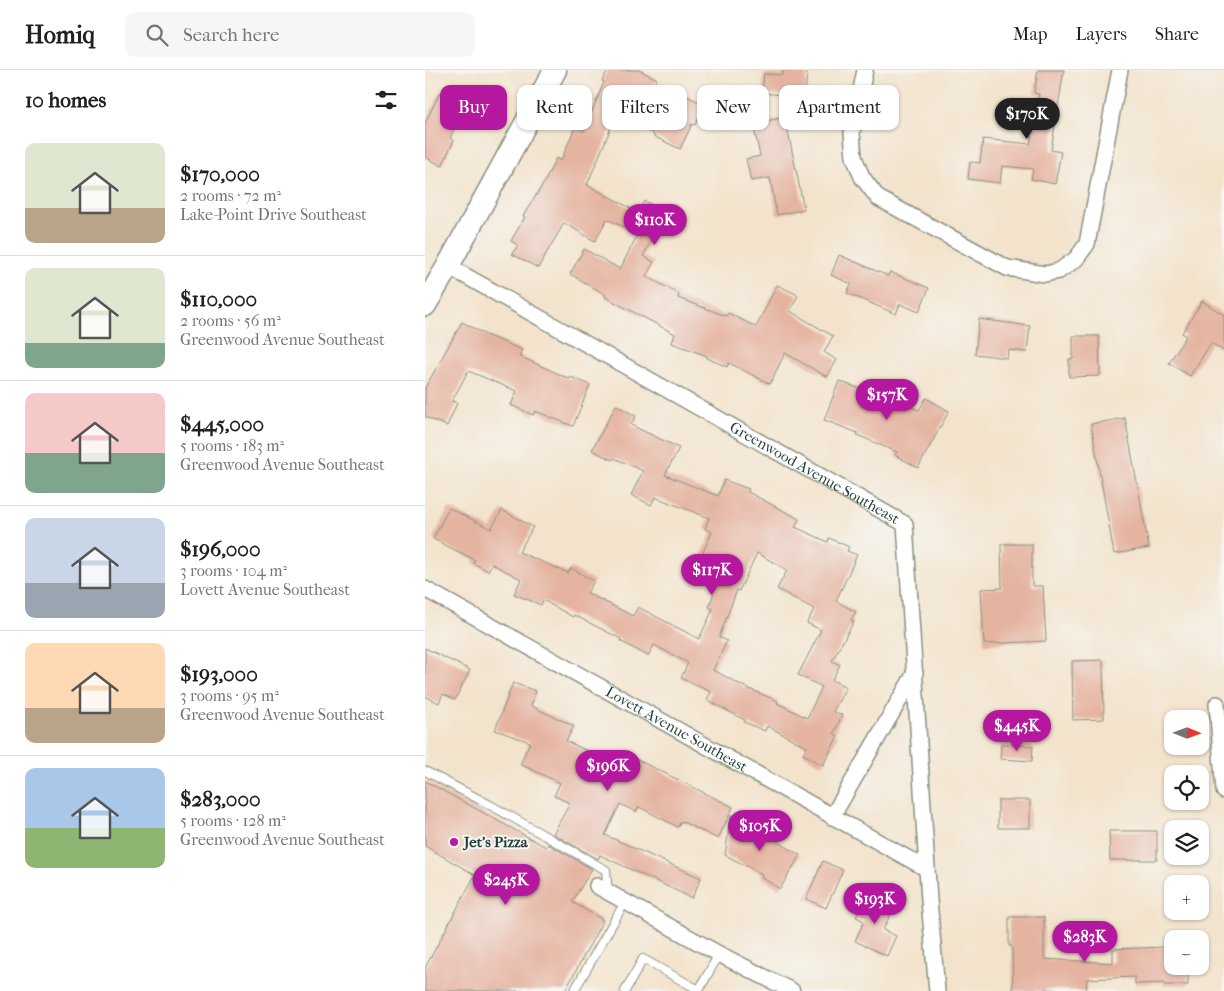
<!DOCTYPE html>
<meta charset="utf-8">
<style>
:root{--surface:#fff;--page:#f6f6f6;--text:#202124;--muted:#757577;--line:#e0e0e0;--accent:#b5179e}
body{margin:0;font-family:"IM FELL French Canon",serif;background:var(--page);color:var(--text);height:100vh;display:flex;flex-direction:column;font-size:19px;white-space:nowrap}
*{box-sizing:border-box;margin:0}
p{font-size:16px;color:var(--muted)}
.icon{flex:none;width:28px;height:28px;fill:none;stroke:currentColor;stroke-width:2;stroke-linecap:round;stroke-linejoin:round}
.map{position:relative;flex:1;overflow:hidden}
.drawer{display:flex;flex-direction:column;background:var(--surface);width:425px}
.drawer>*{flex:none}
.banner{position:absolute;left:15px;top:15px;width:475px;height:45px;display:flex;gap:10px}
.needle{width:32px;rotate:91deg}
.controls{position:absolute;left:739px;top:640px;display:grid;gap:10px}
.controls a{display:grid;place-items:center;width:45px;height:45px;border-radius:10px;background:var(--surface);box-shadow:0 1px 4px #0004;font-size:25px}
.price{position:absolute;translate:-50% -42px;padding:0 11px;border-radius:18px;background:var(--accent);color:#fff;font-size:16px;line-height:32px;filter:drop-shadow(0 1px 2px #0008)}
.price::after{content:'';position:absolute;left:50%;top:30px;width:15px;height:11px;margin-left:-8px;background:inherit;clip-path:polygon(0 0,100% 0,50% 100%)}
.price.selected{background:#222;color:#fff}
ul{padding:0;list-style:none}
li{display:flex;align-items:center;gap:15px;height:125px;padding:0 25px}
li+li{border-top:1px solid var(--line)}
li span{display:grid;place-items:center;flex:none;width:140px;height:100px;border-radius:10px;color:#555}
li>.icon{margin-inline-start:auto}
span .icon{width:60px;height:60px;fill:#fffc;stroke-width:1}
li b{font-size:21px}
h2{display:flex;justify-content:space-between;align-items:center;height:60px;padding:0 25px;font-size:21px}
.pill{padding:0 18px;border-radius:10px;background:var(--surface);box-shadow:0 1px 4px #0004;font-size:18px;line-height:45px}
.pill.selected{background:var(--accent);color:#fff}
header{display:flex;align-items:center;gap:30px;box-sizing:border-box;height:70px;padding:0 25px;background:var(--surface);border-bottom:1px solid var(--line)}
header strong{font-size:24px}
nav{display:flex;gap:28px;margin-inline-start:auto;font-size:18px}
.search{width:350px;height:45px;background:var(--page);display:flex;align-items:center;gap:12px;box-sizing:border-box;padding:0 18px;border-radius:10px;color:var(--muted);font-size:19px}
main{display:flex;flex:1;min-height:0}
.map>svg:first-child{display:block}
</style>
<header>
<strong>Homiq</strong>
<div class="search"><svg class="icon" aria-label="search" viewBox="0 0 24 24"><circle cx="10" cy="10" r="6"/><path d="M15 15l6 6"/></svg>Search here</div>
<nav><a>Map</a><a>Layers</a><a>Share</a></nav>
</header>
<main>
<section class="drawer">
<h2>10 homes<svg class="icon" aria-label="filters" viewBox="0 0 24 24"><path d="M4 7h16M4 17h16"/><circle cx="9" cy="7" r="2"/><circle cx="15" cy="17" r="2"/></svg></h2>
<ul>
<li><span style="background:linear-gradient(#dfe7d0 65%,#b9a48a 0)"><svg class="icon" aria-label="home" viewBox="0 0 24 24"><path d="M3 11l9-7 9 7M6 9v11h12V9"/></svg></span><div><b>$170,000</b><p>2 rooms · 72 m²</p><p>Lake-Point Drive Southeast</p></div></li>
<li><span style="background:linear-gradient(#dfe7d0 75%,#7fa58c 0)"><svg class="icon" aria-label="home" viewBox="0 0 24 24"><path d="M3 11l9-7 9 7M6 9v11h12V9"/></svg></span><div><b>$110,000</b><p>2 rooms · 56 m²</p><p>Greenwood Avenue Southeast</p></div></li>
<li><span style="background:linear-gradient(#f6c9c9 60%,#7fa58c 0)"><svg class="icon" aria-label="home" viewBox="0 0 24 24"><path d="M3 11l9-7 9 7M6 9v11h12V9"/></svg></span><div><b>$445,000</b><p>5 rooms · 183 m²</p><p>Greenwood Avenue Southeast</p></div></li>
<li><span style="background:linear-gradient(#c9d6e8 65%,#9aa5b1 0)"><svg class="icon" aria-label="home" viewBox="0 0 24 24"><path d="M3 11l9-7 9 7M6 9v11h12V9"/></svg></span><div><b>$196,000</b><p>3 rooms · 104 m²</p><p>Lovett Avenue Southeast</p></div></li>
<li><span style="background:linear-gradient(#ffd9b3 65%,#b9a48a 0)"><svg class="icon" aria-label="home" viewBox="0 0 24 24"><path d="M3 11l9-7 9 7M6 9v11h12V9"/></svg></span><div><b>$193,000</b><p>3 rooms · 95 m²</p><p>Greenwood Avenue Southeast</p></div></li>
<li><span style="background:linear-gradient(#a9c7e8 60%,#8fb573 0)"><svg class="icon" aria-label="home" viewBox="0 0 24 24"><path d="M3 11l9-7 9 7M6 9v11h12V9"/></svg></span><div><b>$283,000</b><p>5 rooms · 128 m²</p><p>Greenwood Avenue Southeast</p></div></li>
</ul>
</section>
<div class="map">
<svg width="799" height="921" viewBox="0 0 799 921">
<rect width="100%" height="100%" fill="#f6f6f2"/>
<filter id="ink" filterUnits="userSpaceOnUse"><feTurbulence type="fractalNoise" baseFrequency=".02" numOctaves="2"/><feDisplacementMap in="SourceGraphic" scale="10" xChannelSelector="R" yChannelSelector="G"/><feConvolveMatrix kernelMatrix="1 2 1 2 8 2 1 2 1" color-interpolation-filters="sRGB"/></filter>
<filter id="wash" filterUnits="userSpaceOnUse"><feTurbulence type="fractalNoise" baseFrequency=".0096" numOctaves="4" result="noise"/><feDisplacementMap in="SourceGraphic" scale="20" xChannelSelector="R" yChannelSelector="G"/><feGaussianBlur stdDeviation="1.12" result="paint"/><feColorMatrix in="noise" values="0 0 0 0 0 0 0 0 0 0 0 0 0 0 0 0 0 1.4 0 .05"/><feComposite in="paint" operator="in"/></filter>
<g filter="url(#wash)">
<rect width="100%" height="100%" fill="#f3e3cc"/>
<g id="blocks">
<path fill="#e5b4a1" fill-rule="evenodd" d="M 183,0 L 214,0 L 232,9 L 216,39 L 248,56 L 262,26 L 280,35 L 270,55 L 267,54 L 255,79 L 228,66 L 229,64 L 190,48 L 162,115 L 213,142 L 219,131 L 241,142 L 218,186 L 229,192 L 221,206 L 254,224 L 253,228 L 301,246 L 303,243 L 331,257 L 352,215 L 373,225 L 365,241 L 408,266 L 399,282 L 412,290 L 402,307 L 360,283 L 345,314 L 304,293 L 302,297 L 282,288 L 282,286 L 247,273 L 250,264 L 180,227 L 181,225 L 145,204 L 159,179 L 195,199 L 213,164 L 182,149 L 170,171 L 139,153 L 113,198 L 87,184 L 93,175 L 86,171 L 100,147 L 98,146 L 119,113 L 131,88 L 136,91 L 150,57 L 159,61 L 179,12 L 177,11 Z
M 358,0 L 382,0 L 380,27 L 337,23 L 339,4 L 357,5 Z
M 613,0 L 639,0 L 626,80 L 636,82 L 630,114 L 606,109 L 608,99 L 577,96 L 575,113 L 543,109 L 545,92 L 555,93 L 558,69 L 605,74 L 614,24 L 609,23 Z
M 15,22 L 41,34 L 25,68 L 29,70 L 17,96 L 0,87 L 0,53 Z
M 360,47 L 379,139 L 352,145 L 345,108 L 326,111 L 321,89 L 335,86 L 328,54 Z
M 414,185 L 463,206 L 465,202 L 504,218 L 494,242 L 475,234 L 471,244 L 422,223 L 426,214 L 406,205 Z
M 777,231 L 799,245 L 799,281 L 786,273 L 765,306 L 744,293 L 761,266 L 757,263 Z
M 554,249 L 605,256 L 602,282 L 583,280 L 582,288 L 550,284 Z
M 37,252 L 61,265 L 97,280 L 94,286 L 145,309 L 146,307 L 165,315 L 148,356 L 110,341 L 108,345 L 86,335 L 92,321 L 43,301 L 27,331 L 32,333 L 22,356 L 0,347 L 0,318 Z
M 648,266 L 674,266 L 675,306 L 644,307 L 644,289 L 648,289 Z
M 414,311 L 449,324 L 450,322 L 494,340 L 501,328 L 524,341 L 493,398 L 470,385 L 472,382 L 432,365 L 433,363 L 399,350 Z
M 191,335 L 211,346 L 206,355 L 254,378 L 240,405 L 293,426 L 299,410 L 324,419 L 323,422 L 374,449 L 370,457 L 403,472 L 404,468 L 424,477 L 422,481 L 432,485 L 411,531 L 431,542 L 426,550 L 429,551 L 407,591 L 415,595 L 407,610 L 421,617 L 408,642 L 417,645 L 409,663 L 413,666 L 398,695 L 378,684 L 382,677 L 342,656 L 340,661 L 319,652 L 320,650 L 282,630 L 286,622 L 256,608 L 263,593 L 229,575 L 223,586 L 195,571 L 196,569 L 149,545 L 148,547 L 118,530 L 116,535 L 89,524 L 96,509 L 67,494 L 63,501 L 48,493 L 50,490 L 8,469 L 24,438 L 66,459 L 77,440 L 108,457 L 94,482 L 143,503 L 146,498 L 169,511 L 162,523 L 208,546 L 213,537 L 274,569 L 288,539 L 284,537 L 292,513 L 269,502 L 287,462 L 280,459 L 284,448 L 230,427 L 226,435 L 206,425 L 218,401 L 189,388 L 187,390 L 167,380 ZM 332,483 L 362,500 L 352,519 L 389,539 L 382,553 L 396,560 L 373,605 L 397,617 L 382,648 L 352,633 L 353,631 L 322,618 L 288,600 L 302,571 L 294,567 L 312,520 L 314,521 Z
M 700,348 L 724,478 L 689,484 L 666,354 Z
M 576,474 L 607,474 L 607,516 L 618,516 L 621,571 L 559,574 L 556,519 L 577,518 Z
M 0,578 L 45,600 L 30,630 L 18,624 L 14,633 L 0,626 Z
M 678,590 L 679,649 L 648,650 L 647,591 Z
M 88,613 L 111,621 L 106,636 L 149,656 L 141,671 L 201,699 L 207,687 L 308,737 L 293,769 L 256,751 L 253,757 L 214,737 L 211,742 L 195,734 L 180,765 L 276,808 L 267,828 L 175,785 L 173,789 L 128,764 L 145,733 L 129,726 L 135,713 L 95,694 L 105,672 L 70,660 Z
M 576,674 L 608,676 L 607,691 L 575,689 Z
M 0,711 L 121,777 L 123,774 L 167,799 L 147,832 L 178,850 L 140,921 L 0,921 L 0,898 L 50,805 L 0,776 Z
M 573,730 L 605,730 L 605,758 L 573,758 Z
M 306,745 L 342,764 L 341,765 L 375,785 L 355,819 L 336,807 L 337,804 L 300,785 Z
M 684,761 L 732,761 L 732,790 L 685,790 Z
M 398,791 L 418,800 L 401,838 L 381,829 Z
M 442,824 L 469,837 L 458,860 L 471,866 L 462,886 L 430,871 L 439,851 L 431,847 Z
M 584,847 L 619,847 L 619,889 L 688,893 L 688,879 L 739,877 L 739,867 L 763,867 L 763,869 L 748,869 L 748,896 L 763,896 L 763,915 L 739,915 L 739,913 L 710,914 L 710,907 L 662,909 L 661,921 L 620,919 L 620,921 L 588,921 L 587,876 L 584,876 Z"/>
</g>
</g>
<g filter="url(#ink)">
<use href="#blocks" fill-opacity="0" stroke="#899080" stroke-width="1"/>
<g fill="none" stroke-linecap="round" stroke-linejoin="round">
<defs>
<path id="service" d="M 0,701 L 67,736 L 181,800 L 183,823
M 149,921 L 200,832
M 200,921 L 218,889 L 274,920 L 294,884"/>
<g id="minor">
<path d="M 440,0 L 427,63 L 429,87 L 437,107 L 453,128 L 582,198 L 620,204 L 634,201 L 651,189 L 662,174 L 695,0"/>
<path id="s1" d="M 23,196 L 480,454 L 504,830 L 512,921"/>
<path id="s2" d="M 0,519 L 502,799"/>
<path d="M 792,634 L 799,721"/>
<path d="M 407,747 L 490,603"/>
<path d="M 172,816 L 294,884 L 367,921"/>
</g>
<path id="secondary" d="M 0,235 L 23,196 L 130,0"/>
</defs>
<use href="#service" stroke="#899080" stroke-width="10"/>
<use href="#minor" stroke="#899080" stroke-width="18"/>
<use href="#secondary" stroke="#899080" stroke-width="25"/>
<use href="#service" stroke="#fff" stroke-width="8"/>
<use href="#minor" stroke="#fff" stroke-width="15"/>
<use href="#secondary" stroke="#fff" stroke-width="22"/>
</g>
</g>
<circle fill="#b5179e" stroke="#f6f6f2" stroke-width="2" cx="29" cy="772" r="5"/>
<g text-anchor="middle" stroke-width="4" stroke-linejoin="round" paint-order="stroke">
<g font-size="15" fill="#1f3d34" stroke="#f6f6f2">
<text dy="5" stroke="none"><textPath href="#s1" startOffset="421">Greenwood Avenue Southeast</textPath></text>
<text dy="5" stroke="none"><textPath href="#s2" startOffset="288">Lovett Avenue Southeast</textPath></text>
</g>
<g font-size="15" font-weight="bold" fill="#1f3d34" stroke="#f6f6f2" text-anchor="start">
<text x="39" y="777">Jet's Pizza</text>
</g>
</g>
</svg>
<div class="controls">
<a><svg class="needle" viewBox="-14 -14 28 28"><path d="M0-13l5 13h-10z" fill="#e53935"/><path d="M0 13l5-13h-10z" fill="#757577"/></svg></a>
<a><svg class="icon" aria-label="locate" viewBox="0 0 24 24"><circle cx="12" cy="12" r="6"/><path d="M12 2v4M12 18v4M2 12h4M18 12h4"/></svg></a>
<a><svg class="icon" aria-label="layers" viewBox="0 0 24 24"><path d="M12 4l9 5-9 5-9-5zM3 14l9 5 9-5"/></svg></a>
<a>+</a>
<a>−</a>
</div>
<b class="price selected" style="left:602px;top:70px">$170K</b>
<b class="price" style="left:230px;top:176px">$110K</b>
<b class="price" style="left:462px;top:351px">$157K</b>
<b class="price" style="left:287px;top:526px">$117K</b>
<b class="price" style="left:592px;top:682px">$445K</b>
<b class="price" style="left:183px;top:722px">$196K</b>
<b class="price" style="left:335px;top:782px">$105K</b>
<b class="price" style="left:81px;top:836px">$245K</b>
<b class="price" style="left:450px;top:855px">$193K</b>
<b class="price" style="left:660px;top:893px">$283K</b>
<div class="banner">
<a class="pill selected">Buy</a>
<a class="pill">Rent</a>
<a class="pill">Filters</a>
<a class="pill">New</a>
<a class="pill">Apartment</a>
</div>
</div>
</main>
